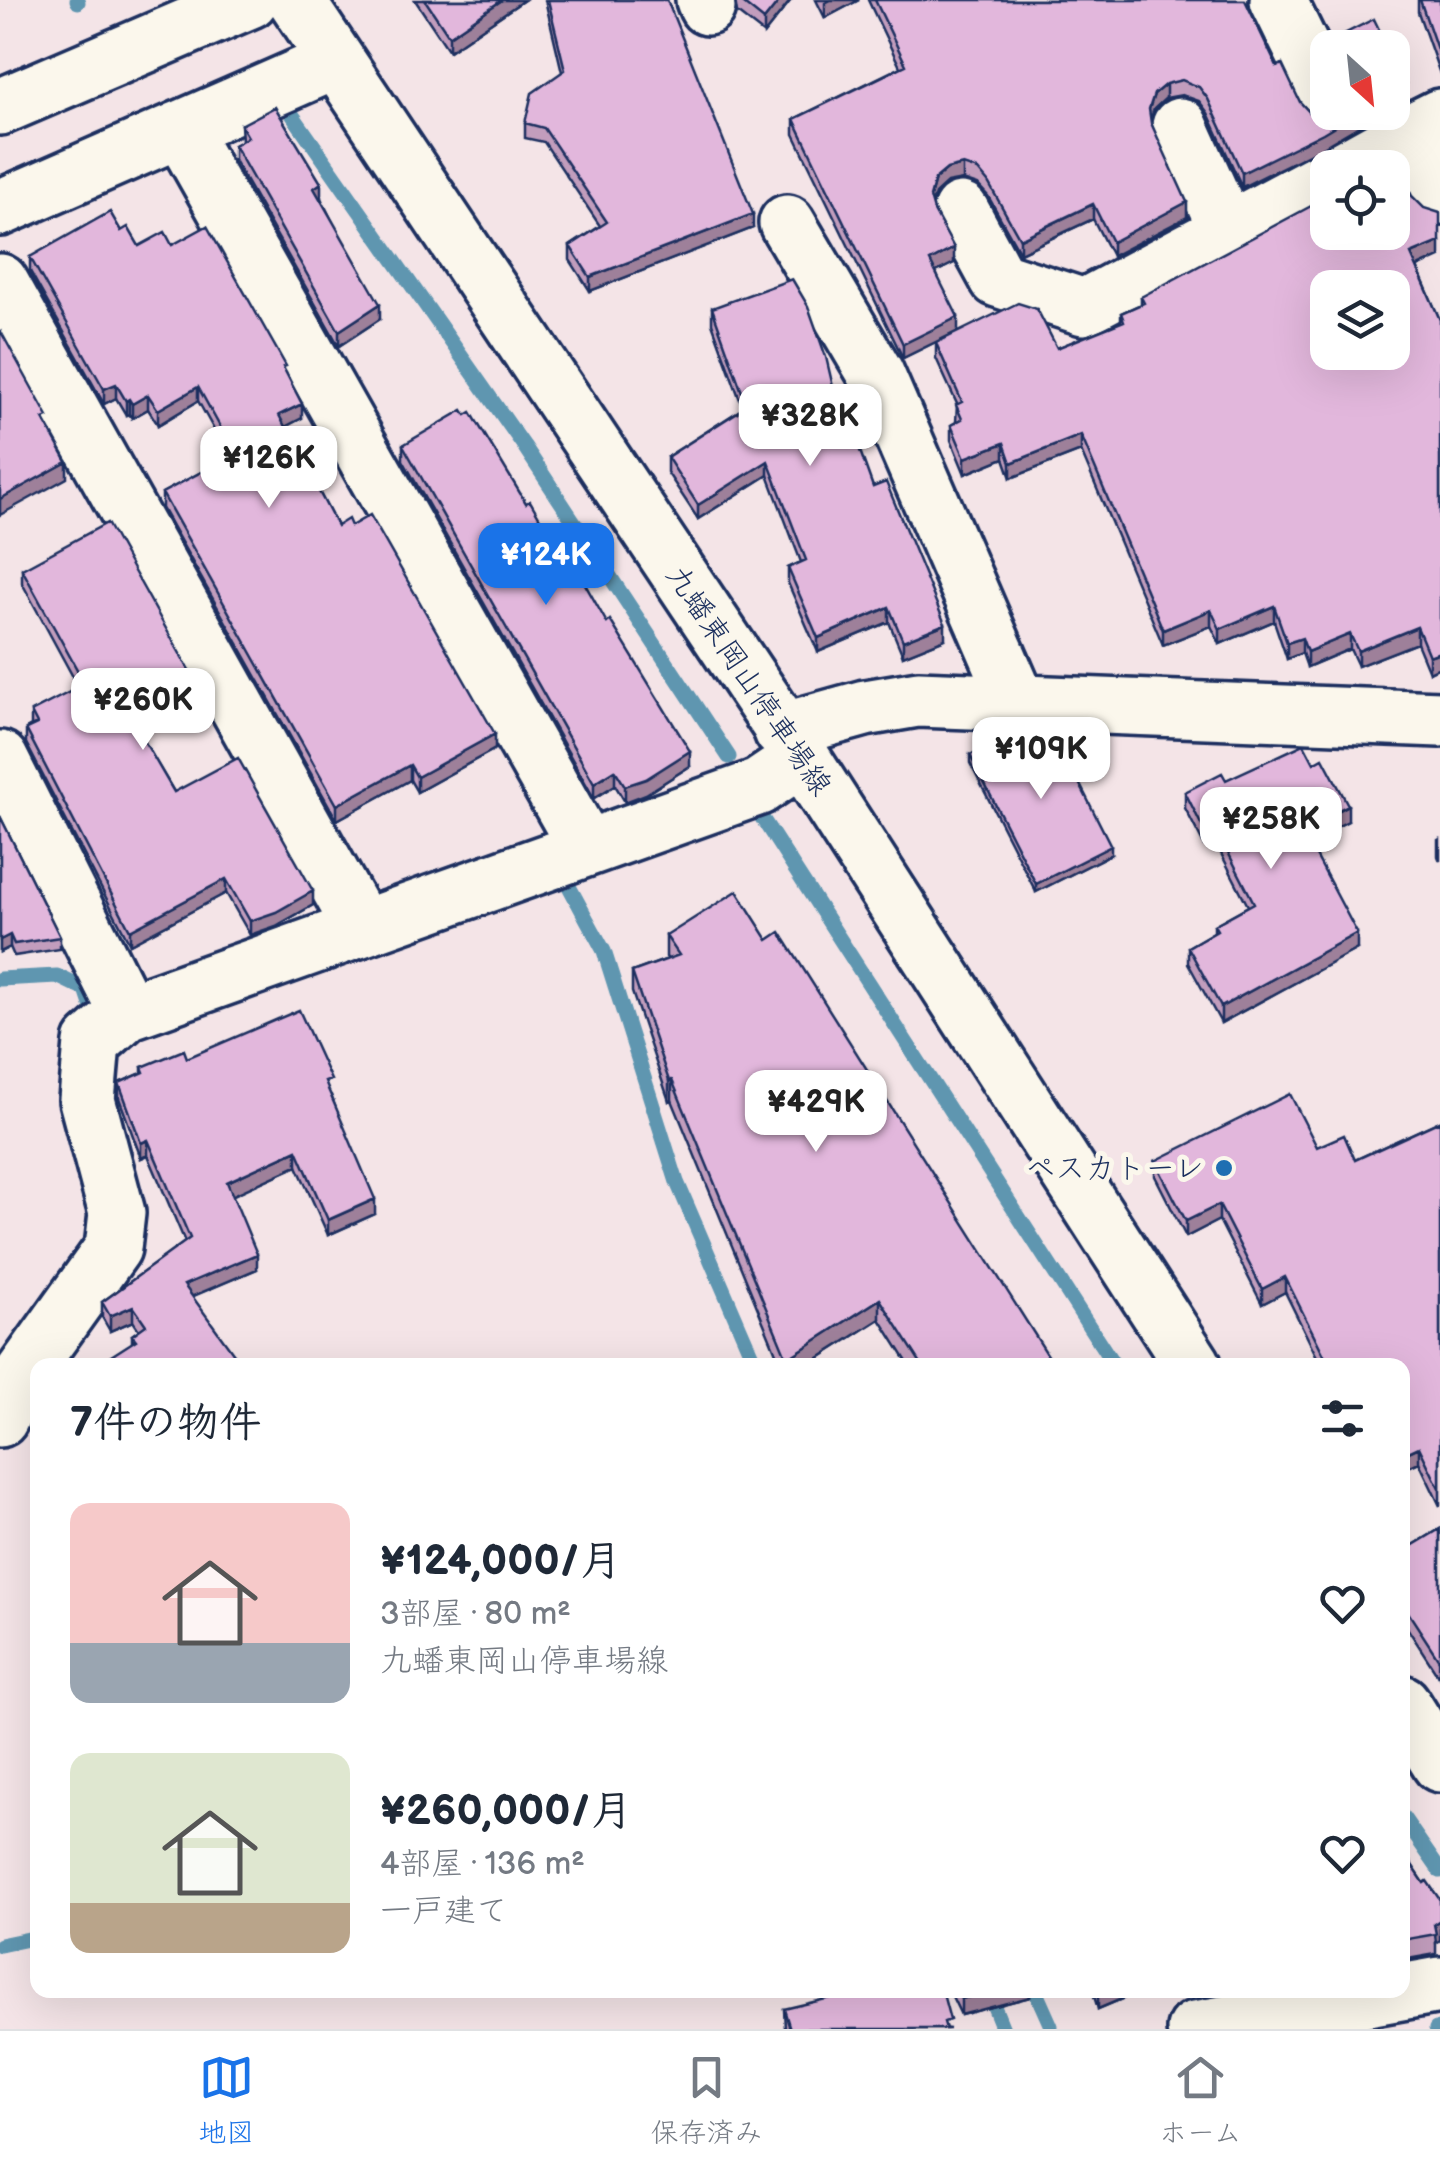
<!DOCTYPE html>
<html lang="ja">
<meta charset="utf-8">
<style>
:root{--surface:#fff;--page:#f2f2f3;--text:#1f2937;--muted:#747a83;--line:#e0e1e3;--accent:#1a73e8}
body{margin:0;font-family:"Balsamiq Sans","Klee One",sans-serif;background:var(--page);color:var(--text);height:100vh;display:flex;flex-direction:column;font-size:38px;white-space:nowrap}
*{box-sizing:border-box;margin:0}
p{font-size:32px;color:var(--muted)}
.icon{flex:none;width:55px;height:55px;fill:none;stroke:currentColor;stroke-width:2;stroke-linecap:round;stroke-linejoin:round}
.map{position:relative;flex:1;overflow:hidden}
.drawer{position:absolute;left:30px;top:1358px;width:1380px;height:640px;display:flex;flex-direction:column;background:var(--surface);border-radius:20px;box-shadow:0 10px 40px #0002}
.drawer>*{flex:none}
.needle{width:65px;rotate:153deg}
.tools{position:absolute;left:1310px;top:30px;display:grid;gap:20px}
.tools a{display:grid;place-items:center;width:100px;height:100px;border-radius:20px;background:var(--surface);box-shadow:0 10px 40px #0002;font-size:50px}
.price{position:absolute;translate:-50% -85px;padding:0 22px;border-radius:20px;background:#fff;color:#222;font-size:32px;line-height:65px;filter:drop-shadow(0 2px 5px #0008)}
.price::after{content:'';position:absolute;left:50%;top:60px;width:30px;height:22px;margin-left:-15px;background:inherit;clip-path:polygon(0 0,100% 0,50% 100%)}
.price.current{background:var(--accent);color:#fff}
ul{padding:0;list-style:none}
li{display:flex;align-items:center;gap:30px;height:250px;padding:0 40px}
li span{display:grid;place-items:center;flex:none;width:280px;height:200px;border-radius:20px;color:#555}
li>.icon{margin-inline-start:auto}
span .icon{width:120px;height:120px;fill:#fffc;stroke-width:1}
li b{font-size:42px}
h2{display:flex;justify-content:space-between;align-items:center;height:120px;padding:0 40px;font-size:42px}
.menu{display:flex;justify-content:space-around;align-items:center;height:140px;border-top:2px solid var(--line);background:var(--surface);font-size:28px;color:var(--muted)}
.menu a{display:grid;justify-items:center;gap:5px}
.menu .current{color:var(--accent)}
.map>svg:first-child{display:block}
</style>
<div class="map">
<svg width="1440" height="2029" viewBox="0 0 1440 2029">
<rect width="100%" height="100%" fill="#f4e4e7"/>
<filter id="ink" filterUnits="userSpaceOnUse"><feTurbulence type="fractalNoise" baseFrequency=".01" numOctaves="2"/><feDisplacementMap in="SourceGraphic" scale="20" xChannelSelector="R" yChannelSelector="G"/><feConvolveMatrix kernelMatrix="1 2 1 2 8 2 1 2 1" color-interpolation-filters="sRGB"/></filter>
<g filter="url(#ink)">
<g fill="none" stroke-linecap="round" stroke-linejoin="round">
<path stroke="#5e96b0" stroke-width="15" d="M 77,0 L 78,2
M 287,107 L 524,446 L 729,757
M 762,818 L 1114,1365
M 565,879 L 604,951 L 677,1182 L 756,1365
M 0,979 L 57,976 L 86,990 L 91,1005
M 1402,1816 L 1440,1871
M 0,1945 L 38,1937
M 980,1990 L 993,2004 L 1003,2029
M 1035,1990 L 1051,2026
M 1436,2029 L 1440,2028"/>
<defs>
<path id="minor" d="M 704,0 L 707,7
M 1278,0 L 1328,102
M 0,107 L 250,0
M 1440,117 L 1408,133 L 1440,197
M 1180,126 L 1227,230
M 180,129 L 586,847
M 1345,168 L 1408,133
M 0,208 L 336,61
M 961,211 L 998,279 L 1084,307 L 1328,177
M 787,223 L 876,374 L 1018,702
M 0,282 L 361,927
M 782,731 L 865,708 L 918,699 L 1440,719
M 0,759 L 127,1012
M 0,1419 L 17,1382 L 113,1248 L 117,1213 L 87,1100 L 92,1043 L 127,1012 L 759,787 L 802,758
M 1195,2029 L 1440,1985"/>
<path id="major" d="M 296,0 L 802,758 L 1193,1365
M 1402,1703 L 1440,1764"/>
</defs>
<use href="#minor" stroke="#1b2f5e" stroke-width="62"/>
<use href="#major" stroke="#1b2f5e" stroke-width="62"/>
<use href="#minor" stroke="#fbf7ec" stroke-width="55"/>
<use href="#major" stroke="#fbf7ec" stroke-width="55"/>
</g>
<path fill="#c29dbd" stroke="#1b2f5e" stroke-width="2.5" d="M 415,0 L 524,0 L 449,51 Z
M 545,0 L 667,0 L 753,228 L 590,291 L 570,260 L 570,246 L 600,226 L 544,142 L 525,138 L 525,123 L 562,72 Z
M 735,0 L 791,0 L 764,34 L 737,13 Z
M 816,0 L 859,0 L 825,18 Z
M 868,0 L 1245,0 L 1277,67 L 1300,102 L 1311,114 L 1327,119 L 1343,115 L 1346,112 L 1383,112 L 1323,147 L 1242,187 L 1208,113 L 1199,101 L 1182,95 L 1166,98 L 1154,109 L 1151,119 L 1151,123 L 1187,217 L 1112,256 L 1093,219 L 1020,253 L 988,196 L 978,185 L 963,180 L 947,183 L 935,194 L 932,205 L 954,263 L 936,272 L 958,331 L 903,358 L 794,134 L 794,119 L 900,67 Z
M 1418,0 L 1440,0 L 1440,74 L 1418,12 Z
M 241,125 L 321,198 L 380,319 L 339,346 L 234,160 L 234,145 L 242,141 Z
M 121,231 L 139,246 L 172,245 L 286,373 L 302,418 L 285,427 L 337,526 L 495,749 L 417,792 L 410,780 L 337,820 L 162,508 L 162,493 L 229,457 L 198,401 L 158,425 L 148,409 L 132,418 L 129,414 L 126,415 L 116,398 L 104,404 L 30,271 L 30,257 Z
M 1417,267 L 1440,320 L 1440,667 L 1429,672 L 1417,643 L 1358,666 L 1350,649 L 1307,667 L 1302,653 L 1287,659 L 1274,621 L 1220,644 L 1211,626 L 1163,645 L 1081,451 L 1011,478 L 1004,458 L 965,474 L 951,440 L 951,425 L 956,422 L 957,404 L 936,358 L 936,343 L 1057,348 L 1121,322 L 1121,313 L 1141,304 L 1141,297 Z
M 712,308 L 838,408 L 873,487 L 945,639 L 903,656 L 889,622 L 818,652 L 788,583 L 788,568 L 801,562 L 768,475 L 698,519 L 667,472 L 667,457 L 743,408 L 712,323 Z
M 403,445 L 576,581 L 690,766 L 646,794 L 625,802 L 615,785 L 594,798 L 403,460 Z
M 22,569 L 193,691 L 135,726 L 174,792 L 313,905 L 276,926 L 250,935 L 226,893 L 130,944 L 26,743 L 26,729 L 31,726 L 31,712 L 79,688 L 22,583 Z
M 970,755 L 1111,854 L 1036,892 L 970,763 Z
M 1314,763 L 1348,821 L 1315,838 L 1315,843 L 1310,845 L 1357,949 L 1221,1023 L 1188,963 L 1188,947 L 1214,932 L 1214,925 L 1248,906 L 1214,840 L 1204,845 L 1185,808 L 1185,792 L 1226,780 Z
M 0,816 L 60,937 L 60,949 L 14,956 L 10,947 L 0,952 Z
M 1440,839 L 1440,861 L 1438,856 L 1438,840 Z
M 666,936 L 1054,1365 L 909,1365 L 880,1319 L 808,1365 L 781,1365 L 672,1100 L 669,1101 L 632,992 L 632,972 L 668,959 L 666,957 Z
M 187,1058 L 331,1095 L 375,1214 L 328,1235 L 297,1166 L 232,1195 L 257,1269 L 192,1296 L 132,1342 L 132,1335 L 139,1330 L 133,1321 L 110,1331 L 102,1317 L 102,1302 L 185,1242 L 148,1155 L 141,1158 L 119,1098 L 119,1083 L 142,1073 L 142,1067 Z
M 1440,1121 L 1440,1506 L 1419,1462 L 1402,1470 L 1402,1365 L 1321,1365 L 1285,1292 L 1262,1304 L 1219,1220 L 1186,1237 L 1155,1176 L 1155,1161 L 1317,1147 L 1355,1160 Z
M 38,1410 L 38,1435 L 33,1428 L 33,1413 Z
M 1440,1529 L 1439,1677 L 1402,1620 L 1402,1552 Z
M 1402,1850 L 1424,1883 L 1440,1900 L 1440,1940 L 1436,1943 L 1436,1954 L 1402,1960 Z
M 949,1990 L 1030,1990 L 1030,1997 L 961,2015 Z
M 1092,1990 L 1143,1990 L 1098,2009 Z
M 1213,1990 L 1235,1990 L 1215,1994 Z
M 784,2009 L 950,2029 L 785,2029 Z"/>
<path fill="#9e809a" stroke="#1b2f5e" stroke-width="2.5" d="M 502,0 L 524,0 L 449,51 L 449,36 Z
M 780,0 L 791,0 L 764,34 L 764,20 Z
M 831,0 L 859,0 L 825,18 L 825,3 Z
M 1166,84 L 1166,98 L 1154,109 L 1149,124 L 1149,109 L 1154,94 Z
M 1406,85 L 1406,99 L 1392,107 L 1392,92 Z
M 1358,112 L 1383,112 L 1323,147 L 1242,187 L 1242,173 Z
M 963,165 L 963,180 L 947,183 L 935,194 L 930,211 L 930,197 L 935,179 L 947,169 Z
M 321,183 L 321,198 L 314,203 L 314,188 Z
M 1187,202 L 1187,217 L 1112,256 L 1112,242 Z
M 1093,204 L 1093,219 L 1020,253 L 1020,239 Z
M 753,214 L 753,228 L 590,291 L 590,277 Z
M 1440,242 L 1440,257 L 1411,270 L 1411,254 Z
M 954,248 L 954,263 L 930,275 L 930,261 Z
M 380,304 L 380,319 L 339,346 L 339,331 Z
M 958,317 L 958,331 L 903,358 L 903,344 Z
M 116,384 L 116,398 L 104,404 L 104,389 Z
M 198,387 L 198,401 L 158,425 L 158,410 Z
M 148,395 L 148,409 L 132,418 L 132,404 Z
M 129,399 L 129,414 L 126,415 L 126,401 Z
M 302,404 L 302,418 L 279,430 L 279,415 Z
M 1081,435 L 1081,451 L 1011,478 L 1011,463 Z
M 1004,443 L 1004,458 L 965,474 L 965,458 Z
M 768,461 L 768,475 L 698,519 L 698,505 Z
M 67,462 L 67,478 L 0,515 L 0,499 Z
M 1274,606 L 1274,621 L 1220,644 L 1220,629 Z
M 889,607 L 889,622 L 818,652 L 818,638 Z
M 1211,610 L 1211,626 L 1163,645 L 1163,630 Z
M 945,624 L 945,639 L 903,656 L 903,641 Z
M 1417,627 L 1417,643 L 1358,666 L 1358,651 Z
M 1350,634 L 1350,649 L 1307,667 L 1307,652 Z
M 1302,638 L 1302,653 L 1287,659 L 1287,643 Z
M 1440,652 L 1440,667 L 1429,672 L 1429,656 Z
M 193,677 L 193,691 L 129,729 L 129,715 Z
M 495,734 L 495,749 L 417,792 L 417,777 Z
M 690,751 L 690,766 L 646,794 L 625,802 L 625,786 Z
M 410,765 L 410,780 L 337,820 L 337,805 Z
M 615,770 L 615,785 L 594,798 L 594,783 Z
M 1348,805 L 1348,821 L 1315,838 L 1315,843 L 1304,849 L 1304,833 L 1314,823 Z
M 1214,825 L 1214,840 L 1204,845 L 1204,830 Z
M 1111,846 L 1111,854 L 1036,892 L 1036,884 Z
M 226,879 L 226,893 L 130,944 L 130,930 Z
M 313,891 L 313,905 L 276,926 L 250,935 L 250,921 Z
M 1357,933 L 1357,949 L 1221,1023 L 1221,1007 Z
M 10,935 L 10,947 L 0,952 L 0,940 Z
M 672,1080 L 672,1100 L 669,1101 L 669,1081 Z
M 148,1140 L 148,1155 L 141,1158 L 141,1143 Z
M 297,1150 L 297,1166 L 227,1198 L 227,1182 Z
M 375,1199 L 375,1214 L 328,1235 L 328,1220 Z
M 1219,1205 L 1219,1220 L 1186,1237 L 1186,1221 Z
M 257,1254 L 257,1269 L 184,1300 L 184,1285 Z
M 1285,1277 L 1285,1292 L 1262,1304 L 1262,1289 Z
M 880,1299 L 880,1319 L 808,1365 L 787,1365 L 787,1359 Z
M 133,1306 L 133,1321 L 110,1331 L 110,1316 Z
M 1419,1447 L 1419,1462 L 1402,1470 L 1402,1455 Z
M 1440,1920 L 1440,1940 L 1436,1943 L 1434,1924 Z
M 996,1990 L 1030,1990 L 1030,1997 L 961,2015 L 961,1999 Z
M 1098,1990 L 1143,1990 L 1098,2009 Z"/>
<path fill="#e2b7dc" stroke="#1b2f5e" stroke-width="2.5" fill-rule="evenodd" d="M 425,0 L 502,0 L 449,36 Z
M 548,0 L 667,0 L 753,214 L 590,277 L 570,246 L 607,222 L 544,128 L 525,123 L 532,93 L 565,70 Z
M 739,0 L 780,0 L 764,20 Z
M 875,0 L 1245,0 L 1277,67 L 1282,64 L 1300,102 L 1311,114 L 1327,119 L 1343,115 L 1346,112 L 1358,112 L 1323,133 L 1242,173 L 1208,99 L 1199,87 L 1182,80 L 1166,84 L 1154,94 L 1149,109 L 1151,123 L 1187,202 L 1112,242 L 1093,204 L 1020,239 L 988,182 L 978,170 L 963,165 L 947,169 L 935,179 L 930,197 L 934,211 L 954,248 L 930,261 L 958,317 L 903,344 L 794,119 L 906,65 Z
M 1420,0 L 1440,0 L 1440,58 Z
M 1374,19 L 1388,48 L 1343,48 L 1338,37 Z
M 1392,58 L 1406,85 L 1392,92 Z
M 275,107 L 321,183 L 314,188 L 380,304 L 339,331 L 234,145 L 248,137 L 241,125 Z
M 1404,179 L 1412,196 L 1424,208 L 1440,213 L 1440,242 L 1411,254 L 1440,320 L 1440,652 L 1429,656 L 1417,627 L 1358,651 L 1350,634 L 1307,652 L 1302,638 L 1287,643 L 1274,606 L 1220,629 L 1211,610 L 1163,630 L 1081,435 L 1011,463 L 1004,443 L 965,458 L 951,425 L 962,419 L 956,405 L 962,402 L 936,343 L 1018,303 L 1037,309 L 1057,348 L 1124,321 L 1121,313 L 1144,303 L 1141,297 L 1328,197 L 1328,232 L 1392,232 L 1392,183 ZM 1328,288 L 1392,288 L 1392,352 L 1328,352 Z
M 110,212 L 121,231 L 128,227 L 139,246 L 165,232 L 172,245 L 207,226 L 286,366 L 283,367 L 302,404 L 279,415 L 337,526 L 348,519 L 351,526 L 370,515 L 495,734 L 417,777 L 410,765 L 337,805 L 162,493 L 235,454 L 198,387 L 158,410 L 148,395 L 132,404 L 129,399 L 126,401 L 116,384 L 104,389 L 30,257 Z
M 792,279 L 808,306 L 826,357 L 838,408 L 844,406 L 873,487 L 886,482 L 945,624 L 903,641 L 889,607 L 818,638 L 788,568 L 806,560 L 768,461 L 698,505 L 667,457 L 747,406 L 712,308 Z
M 0,330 L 48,417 L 43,419 L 67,462 L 0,499 Z
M 463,410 L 466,415 L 471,412 L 526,503 L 530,501 L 576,581 L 581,577 L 607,623 L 610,620 L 690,751 L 646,779 L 625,786 L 615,770 L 594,783 L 403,445 Z
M 107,523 L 193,677 L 129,715 L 174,792 L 238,758 L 313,891 L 276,912 L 250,921 L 226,879 L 130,930 L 26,729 L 37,724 L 31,712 L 85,684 L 22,569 Z
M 1014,732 L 1055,735 L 1111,846 L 1036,884 L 970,755 Z
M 1304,744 L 1314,763 L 1323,758 L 1348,805 L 1314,823 L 1315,827 L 1304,833 L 1357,933 L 1221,1007 L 1188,947 L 1217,930 L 1214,925 L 1254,903 L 1214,825 L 1204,830 L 1185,792 L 1222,773 L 1226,780 Z
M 0,816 L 60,937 L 14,944 L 10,935 L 0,940 Z
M 737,891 L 768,940 L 780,932 L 1054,1365 L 922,1365 L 880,1299 L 787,1359 L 672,1080 L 669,1081 L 632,972 L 679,955 L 666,936 Z
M 299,1010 L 331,1080 L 325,1082 L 375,1199 L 328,1220 L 297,1150 L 227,1182 L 257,1254 L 184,1285 L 242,1365 L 97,1365 L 136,1340 L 132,1335 L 146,1325 L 133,1306 L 110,1316 L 102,1302 L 190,1238 L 148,1140 L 141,1143 L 119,1083 L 144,1072 L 142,1067 L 184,1050 L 187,1058 Z
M 1290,1094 L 1317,1147 L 1344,1135 L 1355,1160 L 1440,1121 L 1440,1490 L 1419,1447 L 1402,1455 L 1402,1365 L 1329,1365 L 1285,1277 L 1262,1289 L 1219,1205 L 1186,1221 L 1155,1161 Z
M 1440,1529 L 1440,1660 L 1439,1660 L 1402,1603 L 1402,1552 Z
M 1402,1850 L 1424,1883 L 1427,1881 L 1440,1900 L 1440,1920 L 1434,1924 L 1436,1934 L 1402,1940 Z
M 864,1990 L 942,1990 L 950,2020 L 944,2022 L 946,2029 L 790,2029 L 784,2009 Z
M 957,1990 L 996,1990 L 961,1999 Z"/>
</g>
<circle fill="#1f6fb2" stroke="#fbf7ec" stroke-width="4" cx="1224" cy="1168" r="10"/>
<g text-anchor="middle" stroke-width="10" stroke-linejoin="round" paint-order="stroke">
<g font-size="30" fill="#1b2f5e" stroke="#fbf7ec">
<text transform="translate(749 680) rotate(56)" y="10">九蟠東岡山停車場線</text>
</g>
<g font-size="30" fill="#1b2f5e" stroke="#fbf7ec" text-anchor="end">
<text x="1204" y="1178">ペスカトーレ</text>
</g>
</g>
</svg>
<div class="tools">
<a><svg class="needle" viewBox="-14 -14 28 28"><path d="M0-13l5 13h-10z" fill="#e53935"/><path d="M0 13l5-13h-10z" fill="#747a83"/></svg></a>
<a><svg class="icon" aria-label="locate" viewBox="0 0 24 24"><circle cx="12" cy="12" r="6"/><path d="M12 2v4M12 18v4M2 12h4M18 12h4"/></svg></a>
<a><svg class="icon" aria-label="layers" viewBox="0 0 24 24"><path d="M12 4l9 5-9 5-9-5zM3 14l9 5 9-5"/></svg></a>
</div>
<b class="price" style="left:810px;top:469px">¥328K</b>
<b class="price" style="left:269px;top:511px">¥126K</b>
<b class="price current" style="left:546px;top:608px">¥124K</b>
<b class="price" style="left:143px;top:753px">¥260K</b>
<b class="price" style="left:1041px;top:802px">¥109K</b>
<b class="price" style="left:1271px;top:872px">¥258K</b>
<b class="price" style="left:816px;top:1155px">¥429K</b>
<section class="drawer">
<h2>7件の物件<svg class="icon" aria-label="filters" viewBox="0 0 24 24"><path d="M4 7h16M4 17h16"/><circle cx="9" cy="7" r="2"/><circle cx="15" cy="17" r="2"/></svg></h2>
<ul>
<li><span style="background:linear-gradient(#f6c9c9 70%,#9aa5b1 0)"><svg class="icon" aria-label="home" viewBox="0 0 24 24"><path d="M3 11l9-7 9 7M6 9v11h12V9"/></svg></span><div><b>¥124,000/月</b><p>3部屋 · 80 m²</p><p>九蟠東岡山停車場線</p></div><svg class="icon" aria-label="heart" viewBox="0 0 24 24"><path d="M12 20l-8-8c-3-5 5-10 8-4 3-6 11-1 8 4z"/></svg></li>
<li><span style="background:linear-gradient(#dfe7d0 75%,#b9a48a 0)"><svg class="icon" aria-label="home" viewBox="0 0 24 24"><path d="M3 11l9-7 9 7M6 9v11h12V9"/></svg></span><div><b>¥260,000/月</b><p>4部屋 · 136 m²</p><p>一戸建て</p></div><svg class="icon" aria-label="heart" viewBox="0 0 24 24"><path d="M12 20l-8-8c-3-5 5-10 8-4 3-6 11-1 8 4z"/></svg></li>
</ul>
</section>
</div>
<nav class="menu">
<a class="current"><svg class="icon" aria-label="map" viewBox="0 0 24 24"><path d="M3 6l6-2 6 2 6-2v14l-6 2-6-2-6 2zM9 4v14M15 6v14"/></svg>地図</a>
<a><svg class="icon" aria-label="saved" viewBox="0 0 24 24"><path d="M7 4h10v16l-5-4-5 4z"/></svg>保存済み</a>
<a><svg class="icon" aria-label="home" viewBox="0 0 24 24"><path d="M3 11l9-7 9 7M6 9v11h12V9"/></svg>ホーム</a>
</nav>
